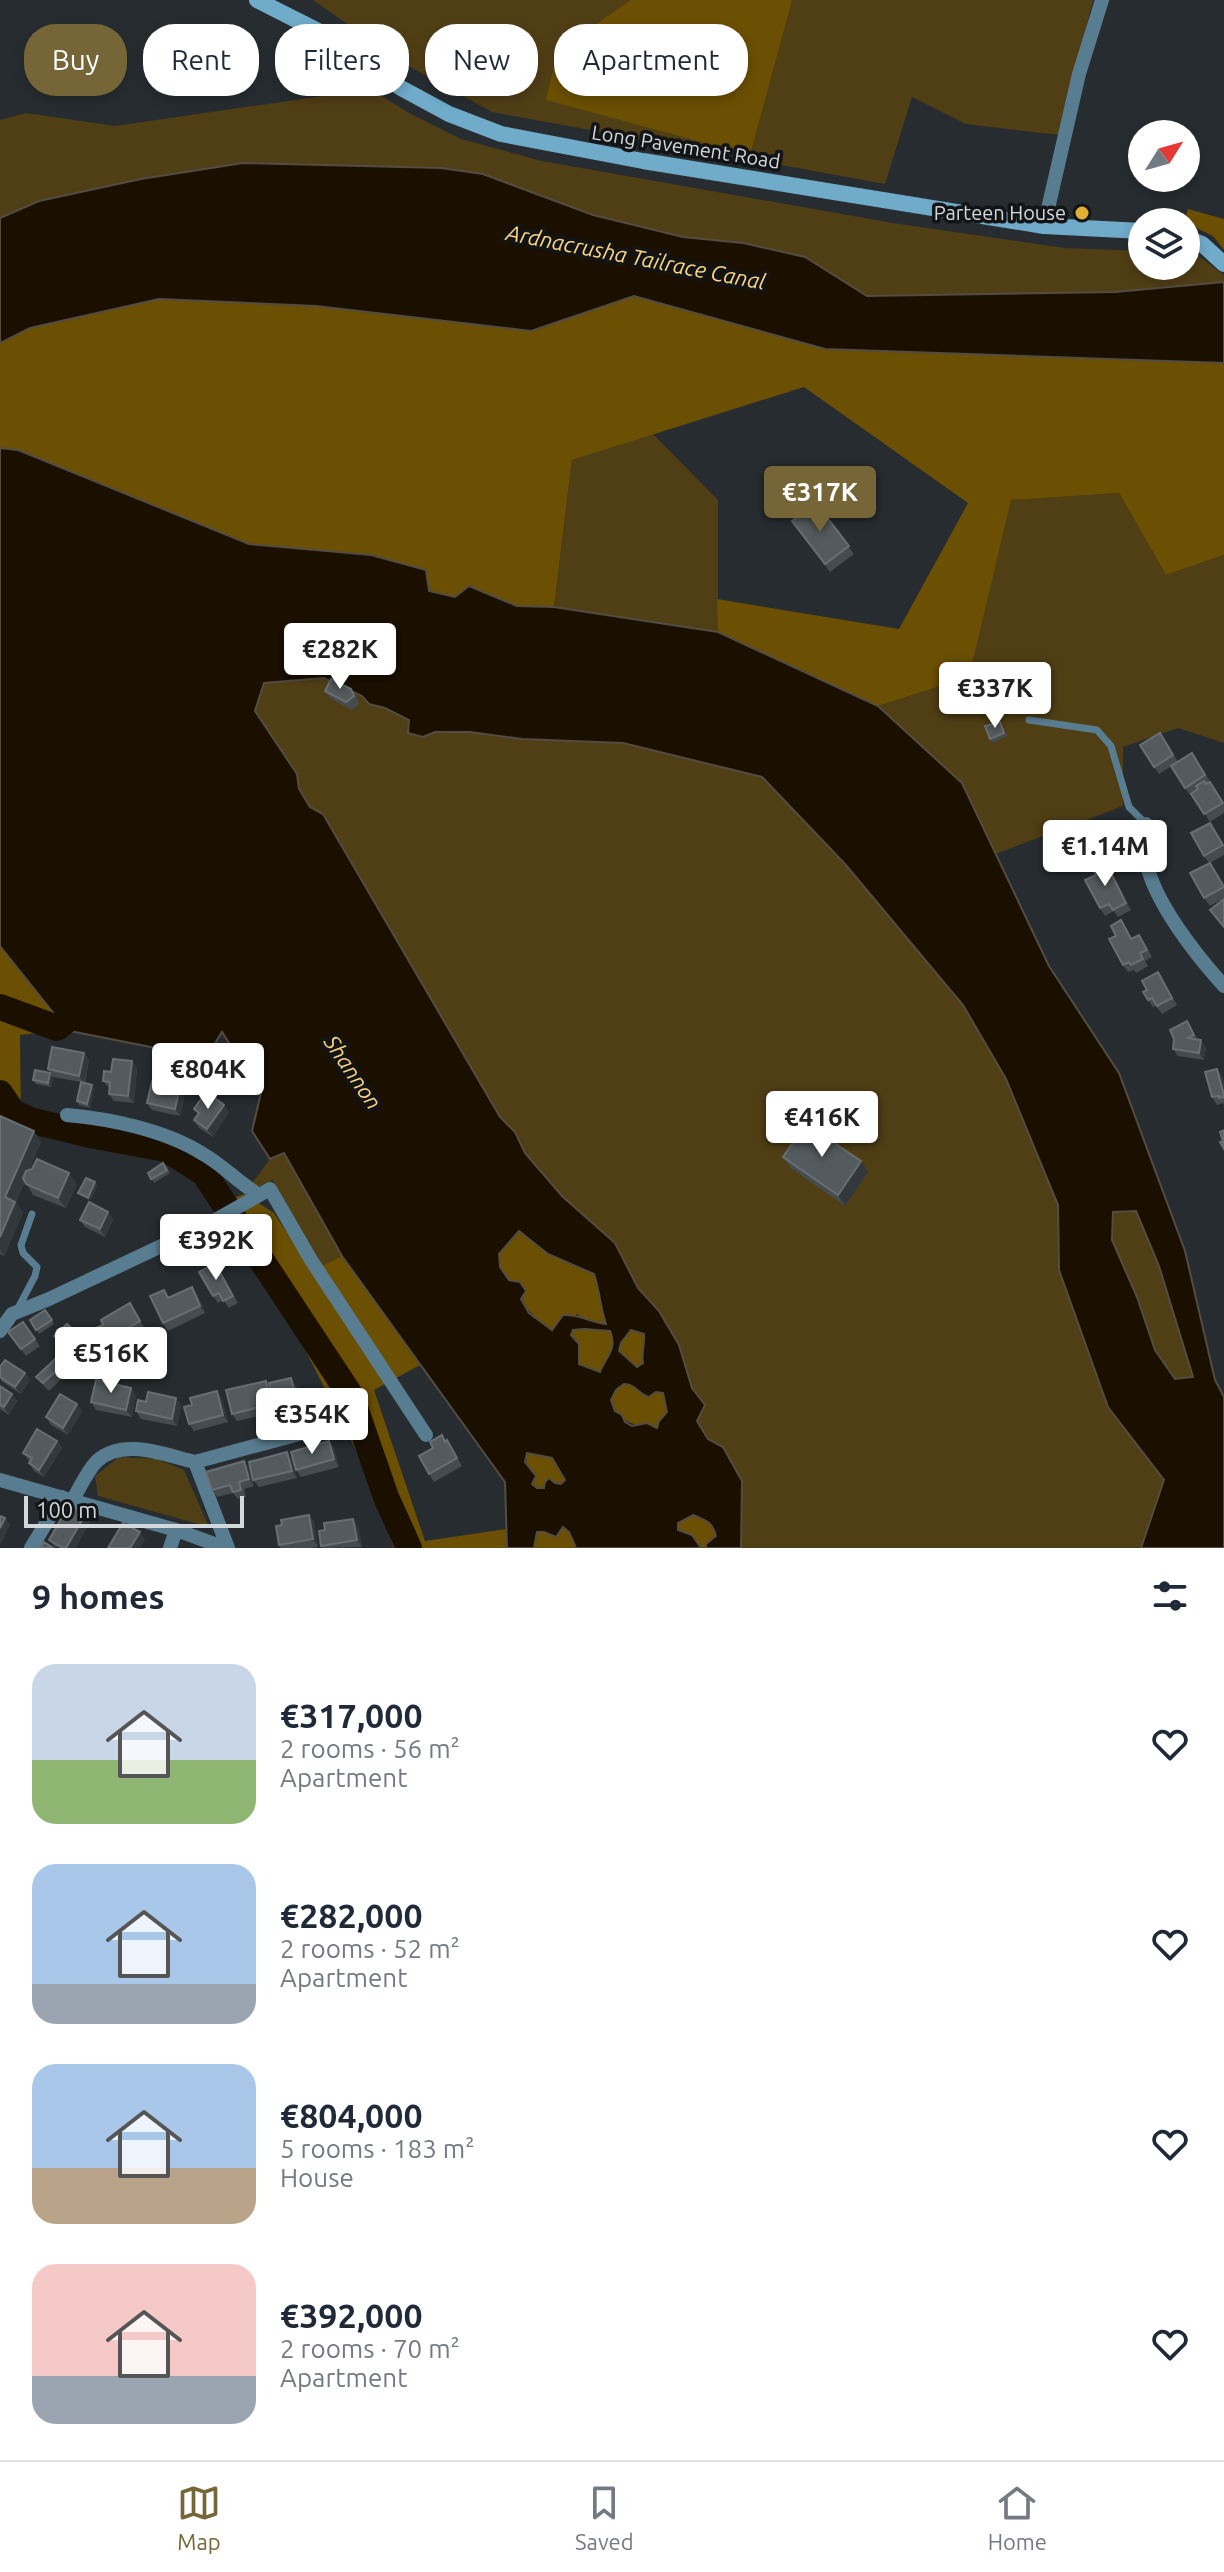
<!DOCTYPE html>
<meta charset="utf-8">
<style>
:root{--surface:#fff;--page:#f2f2f3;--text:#1f2937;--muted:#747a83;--line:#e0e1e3;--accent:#766536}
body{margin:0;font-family:Ubuntu,sans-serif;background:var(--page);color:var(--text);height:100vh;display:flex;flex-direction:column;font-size:30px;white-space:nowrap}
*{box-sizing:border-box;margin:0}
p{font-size:26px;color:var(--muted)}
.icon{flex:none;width:44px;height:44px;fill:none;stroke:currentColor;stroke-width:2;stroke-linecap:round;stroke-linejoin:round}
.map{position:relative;height:1548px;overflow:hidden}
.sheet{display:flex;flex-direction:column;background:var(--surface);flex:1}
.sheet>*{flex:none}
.banner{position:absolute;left:24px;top:24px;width:800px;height:72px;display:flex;gap:16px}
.needle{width:52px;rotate:53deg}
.tools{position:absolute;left:1128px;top:120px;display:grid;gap:16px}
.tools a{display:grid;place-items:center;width:72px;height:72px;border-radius:50%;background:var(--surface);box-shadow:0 4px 12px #0003;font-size:40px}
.scale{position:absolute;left:24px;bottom:20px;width:220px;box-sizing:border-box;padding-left:8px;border:4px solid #d4d8db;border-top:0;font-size:22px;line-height:28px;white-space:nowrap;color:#d4d8db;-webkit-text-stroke:6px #121416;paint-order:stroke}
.price{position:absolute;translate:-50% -68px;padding:0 18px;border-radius:8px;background:#fff;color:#222;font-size:26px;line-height:52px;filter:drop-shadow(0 2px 4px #0008)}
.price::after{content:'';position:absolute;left:50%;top:48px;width:24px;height:18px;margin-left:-12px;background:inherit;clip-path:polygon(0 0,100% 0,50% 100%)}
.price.selected{background:var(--accent);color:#fff}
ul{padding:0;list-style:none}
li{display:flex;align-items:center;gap:24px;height:200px;padding:0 32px}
li span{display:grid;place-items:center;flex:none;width:224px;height:160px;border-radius:24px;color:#555}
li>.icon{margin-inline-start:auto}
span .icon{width:96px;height:96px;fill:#fffc;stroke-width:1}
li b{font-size:34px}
h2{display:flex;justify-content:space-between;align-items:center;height:96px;padding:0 32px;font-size:34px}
.chip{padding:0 28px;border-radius:32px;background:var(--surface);box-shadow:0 4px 12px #0003;font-size:28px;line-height:72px}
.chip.selected{background:var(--accent);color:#fff}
.menu{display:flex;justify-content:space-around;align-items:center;height:112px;border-top:2px solid var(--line);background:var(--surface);font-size:22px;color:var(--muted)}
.menu a{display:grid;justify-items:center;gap:4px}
.menu .selected{color:var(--accent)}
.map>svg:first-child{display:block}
</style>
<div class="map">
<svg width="1224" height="1548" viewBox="0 0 1224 1548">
<rect width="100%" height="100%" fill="#262c30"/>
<path fill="#503e15" d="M 313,0 L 1093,0 L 1059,135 L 966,124 L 912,97 L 885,184 L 492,112 L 403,63 Z
M 371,89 L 409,113 L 461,139 L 542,161 L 893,223 L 1065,248 L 1142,251 L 1142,266 L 1186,266 L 1186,253 L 1196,254 L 1224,275 L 1224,282 L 1115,292 L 866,296 L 805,257 L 743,243 L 683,237 L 593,215 L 441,168 L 243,163 L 141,179 L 0,218 L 0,120 L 26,113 L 115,126 Z
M 653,434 L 718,500 L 718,632 L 554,607 L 572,460 Z
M 1119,493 L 1166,575 L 1224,555 L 1224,743 L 1178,728 L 1123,747 L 1123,806 L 995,854 L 962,783 L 878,706 L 969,677 L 1010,500 Z
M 324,678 L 362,696 L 369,704 L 385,708 L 435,732 L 470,732 L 522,739 L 623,743 L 762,777 L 845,864 L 963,1005 L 1006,1079 L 1058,1205 L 1059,1270 L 1108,1407 L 1165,1480 L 1140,1548 L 741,1548 L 742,1481 L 723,1447 L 708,1439 L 697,1421 L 705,1405 L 692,1388 L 679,1345 L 659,1311 L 638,1288 L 615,1243 L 562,1196 L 525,1153 L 515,1132 L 500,1117 L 324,814 L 310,807 L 299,789 L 297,774 L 255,712 L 264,683 Z
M 284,1152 L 342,1256 L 321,1267 L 273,1180 L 244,1194 L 270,1159 Z
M 1112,1211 L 1136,1211 L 1159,1266 L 1194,1377 L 1175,1379 L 1155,1350 L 1137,1297 L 1112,1240 Z
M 119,1457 L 157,1459 L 184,1470 L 209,1527 L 98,1496 L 95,1476 Z"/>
<path fill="#6b4f03" d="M 631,0 L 792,0 L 750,155 L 546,100 L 558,50 Z
M 1188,209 L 1224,219 L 1224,250 L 1213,236 L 1184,222 Z
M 634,296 L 825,349 L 1224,363 L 1224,555 L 1166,575 L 1119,493 L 1011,500 L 969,677 L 878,706 L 718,632 L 717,599 L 899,629 L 968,503 L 804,387 L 572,460 L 554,607 L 517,606 L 469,586 L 455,597 L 428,590 L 426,570 L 371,555 L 249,544 L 18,450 L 0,448 L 0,343 L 30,328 L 159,299 L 316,306 L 531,331 Z
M 0,946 L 63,1025 L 65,1030 L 20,1035 L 21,1124 L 0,1118 Z
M 244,1194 L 274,1213 L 312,1271 L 342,1256 L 422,1364 L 374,1390 L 425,1541 L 506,1529 L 507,1548 L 394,1548 L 361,1460 L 279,1298 L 215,1206 Z
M 519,1231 L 548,1254 L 594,1274 C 600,1291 600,1307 607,1324 L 588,1322 L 577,1314 L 553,1331 C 532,1313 522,1311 520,1282 L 509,1280 L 500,1267 L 499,1255 Z
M 584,1329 L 610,1330 C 618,1349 606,1356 600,1372 L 579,1364 L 580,1352 L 571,1335 L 573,1330 Z
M 631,1330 L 644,1334 C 645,1344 641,1353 643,1363 L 637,1367 L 619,1351 L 621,1343 Z
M 624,1384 L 663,1393 L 667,1412 L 659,1421 L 657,1428 C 633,1425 620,1424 611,1400 L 616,1390 Z
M 527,1453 L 552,1458 L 565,1480 L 561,1484 L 537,1488 C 528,1480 525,1465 527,1453 Z
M 693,1515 C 706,1521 712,1521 716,1536 L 706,1544 L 706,1548 L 701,1548 L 688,1534 L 678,1530 L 677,1524 Z
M 563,1526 L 569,1532 L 576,1548 L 534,1548 L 537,1532 L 559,1531 Z"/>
<path fill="#1b1000" stroke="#524c42" stroke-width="2" fill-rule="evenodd" d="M 243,163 L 441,168 L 483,174 L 593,215 L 683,237 L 743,243 L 805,257 L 867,296 L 1115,292 L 1224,282 L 1224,363 L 825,349 L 634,296 L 531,331 L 316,306 L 159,299 L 30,328 L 0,343 L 0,218 L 39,201 L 141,179 Z
M 0,448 L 18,450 L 249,544 L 371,555 L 426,570 L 429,591 L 455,597 L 469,586 L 517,606 L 554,607 L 718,632 L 878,706 L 962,783 L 1049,966 L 1119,1073 L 1185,1251 L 1215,1380 L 1224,1397 L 1224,1548 L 1141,1548 L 1164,1480 L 1108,1407 L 1059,1270 L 1058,1205 L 1006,1079 L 963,1005 L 845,864 L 762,777 L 623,743 L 522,739 L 470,732 L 435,732 L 423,737 L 408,733 L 409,720 L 385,708 L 369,704 L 362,696 L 324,678 L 264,683 L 255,711 L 297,774 L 299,789 L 310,807 L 323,814 L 500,1117 L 515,1132 L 525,1153 L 562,1196 L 615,1243 L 638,1288 L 659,1311 L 679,1345 L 692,1388 L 705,1405 L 697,1421 L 708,1439 L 723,1447 L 742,1481 L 741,1548 L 706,1548 L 706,1544 L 716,1536 C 712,1521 706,1521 693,1515 L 678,1523 L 678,1530 L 692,1535 L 701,1548 L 576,1548 L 569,1532 L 563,1527 L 556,1537 L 544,1532 L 537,1532 L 534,1548 L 507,1548 L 505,1482 L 342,1256 L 284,1153 L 270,1159 L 252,1131 L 261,1093 L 222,1032 L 206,1058 L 65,1030 L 63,1025 L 0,946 ZM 1136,1211 L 1159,1266 L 1193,1377 L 1175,1379 L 1155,1350 L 1137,1297 L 1112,1240 L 1113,1212 ZM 519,1231 L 548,1254 L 594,1274 C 600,1291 600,1307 606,1324 C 590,1322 579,1314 563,1315 L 552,1330 L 529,1313 L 521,1299 L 526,1291 L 520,1282 L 509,1280 L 500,1267 L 499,1254 ZM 584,1329 L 610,1331 C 618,1349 606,1356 600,1372 L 579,1364 L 579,1344 L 571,1335 L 573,1330 ZM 631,1330 L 644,1334 C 645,1344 641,1353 643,1363 L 637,1367 L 619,1351 L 621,1343 ZM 624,1384 C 636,1384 639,1395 649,1397 L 656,1392 L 663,1393 L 667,1412 L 659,1421 L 657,1428 L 647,1423 L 632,1426 L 625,1422 L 622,1415 L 615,1411 L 611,1400 L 616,1390 ZM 527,1453 L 552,1458 L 565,1480 L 561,1484 L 555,1483 L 549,1478 L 545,1482 L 544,1488 L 537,1488 L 532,1484 L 536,1476 L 525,1462 Z"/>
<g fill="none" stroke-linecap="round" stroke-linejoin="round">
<path stroke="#1b1000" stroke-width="26" d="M 0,1007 L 57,1028 L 88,1003
M 0,1093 L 13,1112 L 33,1121 L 95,1136 L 166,1149 L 204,1173 L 351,1396 L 386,1497 L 409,1548"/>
<path stroke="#597d90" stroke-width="7" d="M 1029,720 L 1097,730 L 1111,746 L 1129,807 L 1146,824
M 17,1310 L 35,1276 L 37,1267 L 23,1253 L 21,1245 L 32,1214"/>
<path stroke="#597d90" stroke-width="14" d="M 1044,226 L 1079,74 L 1102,0
M 1146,824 C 1146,835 1143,850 1146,861 C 1154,902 1196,955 1224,986
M 67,1115 C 111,1119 165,1130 203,1154 C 221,1164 236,1180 253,1191 L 256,1197
M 0,1331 L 12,1314 L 49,1299 L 210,1223 L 270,1189 L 311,1260 L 426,1435
M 195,1462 L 314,1430
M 0,1480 L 176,1530 L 226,1548
M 73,1499 C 80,1488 87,1471 97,1461 C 123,1437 165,1455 195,1462 L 228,1548
M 31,1548 L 62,1497
M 170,1548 L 176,1530"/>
<path stroke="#70abca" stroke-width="16" d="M 257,0 L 322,33 L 401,88 L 449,114 L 501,134 L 643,161 L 1044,226 L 1142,231
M 1186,238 L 1202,244 L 1224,264"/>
</g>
<path fill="#454c50" d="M 816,503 L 854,554 L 830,572 L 792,521 Z
M 325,691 L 356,696 L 359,704 L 352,710 L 330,698 Z
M 1000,722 L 1007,736 L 992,743 L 990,739 Z
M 1166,741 L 1178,762 L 1192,753 L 1224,803 L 1224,813 L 1210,822 L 1192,794 L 1190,795 L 1185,788 L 1172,766 L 1159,774 L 1154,767 Z
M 1077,821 L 1084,832 L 1094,837 L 1101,860 L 1082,868 L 1077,859 L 1075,860 L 1067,847 L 1061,849 L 1056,842 Z
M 1215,830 L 1224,846 L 1224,855 L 1210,863 L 1224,886 L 1224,898 L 1210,906 L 1204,898 L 1209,863 L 1204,856 Z
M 1111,871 L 1131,910 L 1118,917 L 1114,911 L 1105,916 L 1100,908 Z
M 1126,928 L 1132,939 L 1144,942 L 1152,957 L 1145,961 L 1148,966 L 1136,973 L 1134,970 L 1128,972 L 1123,965 L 1116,936 Z
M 1163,980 L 1177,1005 L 1162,1014 L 1156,1006 L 1153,1007 L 1148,1000 Z
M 1187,1021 L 1198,1040 L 1206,1047 L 1204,1060 L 1178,1056 L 1173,1049 Z
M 84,1053 L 89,1060 L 85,1083 L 94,1088 L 90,1108 L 79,1105 L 77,1101 L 81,1082 L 53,1077 L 51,1087 L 36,1084 L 33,1080 L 50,1073 L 48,1069 Z
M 132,1061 L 137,1068 L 134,1103 L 114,1101 L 109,1094 L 110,1089 L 103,1081 L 111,1072 Z
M 1217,1069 L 1222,1076 L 1224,1084 L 1224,1105 L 1223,1103 L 1217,1105 L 1212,1097 Z
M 180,1087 L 185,1094 L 180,1116 L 152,1110 L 147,1103 Z
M 206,1102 L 229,1112 L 213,1137 L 199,1128 L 194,1120 L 198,1114 L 194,1109 Z
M 0,1116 L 41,1142 L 29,1170 L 77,1184 L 66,1208 L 33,1195 L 25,1181 L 16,1202 L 23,1213 L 4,1256 L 0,1254 Z
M 783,1157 L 868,1172 L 845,1206 L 791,1168 Z
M 163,1163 L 170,1173 L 154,1183 L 148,1173 Z
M 108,1212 L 113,1220 L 105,1237 L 85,1227 L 80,1220 Z
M 220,1271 L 238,1303 L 229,1308 L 223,1300 L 218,1303 L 213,1296 Z
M 197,1294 L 205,1313 L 168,1331 L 163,1323 Z
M 130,1303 L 145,1329 L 128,1338 L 131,1344 L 122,1349 L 115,1338 L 106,1344 L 101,1336 L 103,1325 Z
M 45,1310 L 54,1324 L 39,1334 L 30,1320 Z
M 23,1322 L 40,1346 L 26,1356 L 8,1332 Z
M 54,1336 L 87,1342 L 92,1349 L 49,1391 L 42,1384 L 36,1377 L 66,1349 L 59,1343 Z
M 0,1367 L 25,1373 L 30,1380 L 21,1394 L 1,1381 Z
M 296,1385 L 301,1404 L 279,1410 L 275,1404 L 277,1412 L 237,1421 L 232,1414 L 270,1387 Z
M 0,1386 L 12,1394 L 17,1401 L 9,1415 L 0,1409 Z
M 217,1391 L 222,1399 L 228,1422 L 194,1431 L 189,1424 L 192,1405 Z
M 136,1395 L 132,1417 L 96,1410 L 91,1402 Z
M 176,1398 L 181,1405 L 177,1426 L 141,1419 L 136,1411 L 146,1402 Z
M 82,1411 L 68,1435 L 51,1425 L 46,1417 Z
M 442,1435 L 452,1448 L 462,1466 L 434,1482 L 429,1474 L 433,1448 Z
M 57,1441 L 62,1448 L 44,1477 L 34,1471 L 29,1463 L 30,1462 L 23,1453 Z
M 329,1441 L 334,1448 L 339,1467 L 301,1477 L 296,1470 Z
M 292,1460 L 297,1478 L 259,1487 L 253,1480 Z
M 244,1461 L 249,1468 L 254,1486 L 244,1489 L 246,1497 L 238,1499 L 233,1493 L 217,1497 L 212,1490 Z
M 85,1515 L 90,1522 L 75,1548 L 55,1547 L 49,1540 Z
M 309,1515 L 314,1522 L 318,1547 L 311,1548 L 281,1548 L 279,1545 L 282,1525 Z
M 358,1526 L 362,1547 L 323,1548 L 321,1546 Z"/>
<path fill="#32393d" d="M 1088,830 L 1094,837 L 1101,860 L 1095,852 Z
M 1106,863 L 1111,871 L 1131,910 L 1126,903 Z
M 1201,1040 L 1206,1047 L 1204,1060 L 1199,1053 Z
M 84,1053 L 89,1060 L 84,1083 L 79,1076 Z
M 132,1061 L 137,1068 L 134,1103 L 128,1096 Z
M 1217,1069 L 1222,1076 L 1224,1084 L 1224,1095 Z
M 50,1073 L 53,1077 L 51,1087 L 48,1083 Z
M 92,1085 L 94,1088 L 90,1108 L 87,1104 Z
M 180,1087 L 185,1094 L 180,1116 L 175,1109 Z
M 224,1105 L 229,1112 L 213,1137 L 207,1129 Z
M 34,1131 L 41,1142 L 16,1202 L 23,1213 L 4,1256 L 0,1250 L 0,1237 L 5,1197 Z
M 861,1161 L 868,1172 L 845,1206 L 838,1195 Z
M 69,1173 L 77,1184 L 66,1208 L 58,1198 Z
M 95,1182 L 98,1186 L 90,1201 L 88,1198 Z
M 108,1212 L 113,1220 L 105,1237 L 100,1229 Z
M 192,1287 L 197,1294 L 205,1313 L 200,1306 Z
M 25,1373 L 30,1380 L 21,1394 L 15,1387 Z
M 291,1378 L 296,1385 L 301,1404 L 296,1397 Z
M 266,1381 L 271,1388 L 277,1412 L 271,1404 Z
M 131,1388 L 136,1395 L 132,1417 L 126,1410 Z
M 217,1391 L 222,1399 L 228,1422 L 223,1415 Z
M 12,1394 L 17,1401 L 9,1415 L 4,1407 Z
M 176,1398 L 181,1405 L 177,1426 L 172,1419 Z
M 77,1404 L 82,1411 L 68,1435 L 63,1428 Z
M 57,1441 L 62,1448 L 44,1477 L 39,1470 Z
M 329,1441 L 334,1448 L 339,1467 L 334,1459 Z
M 287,1452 L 292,1460 L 297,1478 L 292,1471 Z
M 244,1461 L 249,1468 L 254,1486 L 249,1479 Z
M 85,1515 L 90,1522 L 75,1548 L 66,1548 Z
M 309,1515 L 314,1522 L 318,1547 L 313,1539 Z
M 5,1518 L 10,1525 L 0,1546 L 0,1528 Z
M 353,1519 L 358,1526 L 362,1547 L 357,1540 Z
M 140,1532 L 145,1540 L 140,1548 L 130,1548 Z"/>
<path fill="#545b5e" stroke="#686e72" stroke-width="2" d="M 816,503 L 849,546 L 825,564 L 792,521 Z
M 331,679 L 351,689 L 354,696 L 346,702 L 325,691 Z
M 1000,722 L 1004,733 L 990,739 L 985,726 Z
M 1160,733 L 1173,755 L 1154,767 L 1140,745 Z
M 1192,753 L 1205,775 L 1185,788 L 1171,766 Z
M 1204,781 L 1206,784 L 1210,782 L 1223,803 L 1204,814 L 1191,794 L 1198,789 L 1196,786 Z
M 1077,821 L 1083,832 L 1088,830 L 1095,852 L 1077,861 L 1073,851 L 1069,853 L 1063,839 L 1056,842 L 1052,832 Z
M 1210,823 L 1223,845 L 1204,856 L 1191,833 Z
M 1106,863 L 1126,903 L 1113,910 L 1109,904 L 1100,908 L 1085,880 L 1096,875 L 1093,870 Z
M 1210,863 L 1224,887 L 1204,898 L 1190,873 Z
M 1224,899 L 1224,927 L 1210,910 Z
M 1121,920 L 1131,939 L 1139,935 L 1147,950 L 1140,953 L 1143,959 L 1131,965 L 1129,962 L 1123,965 L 1109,939 L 1116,936 L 1111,926 Z
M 1158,972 L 1172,998 L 1157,1006 L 1152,998 L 1148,1000 L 1143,992 L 1147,990 L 1142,981 Z
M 1187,1021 L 1194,1035 L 1188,1038 L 1201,1040 L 1199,1053 L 1173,1049 L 1174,1039 L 1170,1030 Z
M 52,1047 L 84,1053 L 79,1076 L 48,1069 Z
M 113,1059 L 132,1061 L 128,1096 L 109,1094 L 110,1082 L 103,1081 L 104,1071 L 111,1072 Z
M 1217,1069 L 1224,1095 L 1224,1097 L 1219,1098 L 1219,1096 L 1212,1097 L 1205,1072 Z
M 35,1070 L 50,1073 L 48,1083 L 33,1080 Z
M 152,1081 L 180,1087 L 175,1109 L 147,1103 Z
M 81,1082 L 92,1085 L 87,1104 L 77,1101 Z
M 211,1095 L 224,1105 L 207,1129 L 194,1120 L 199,1113 L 194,1109 L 201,1099 L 206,1102 Z
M 0,1116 L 34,1131 L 5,1197 L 15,1202 L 0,1237 Z
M 806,1124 L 861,1161 L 838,1195 L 783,1157 Z
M 1224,1130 L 1224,1149 L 1220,1142 L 1223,1141 L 1220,1132 Z
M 37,1159 L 69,1173 L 58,1198 L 26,1184 L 23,1178 L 26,1171 L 32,1169 Z
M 163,1163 L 167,1170 L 151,1179 L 148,1173 Z
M 86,1178 L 95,1182 L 88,1198 L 78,1193 Z
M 89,1202 L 108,1212 L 100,1229 L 80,1220 Z
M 215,1263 L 233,1296 L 223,1301 L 219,1293 L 213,1296 L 199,1272 Z
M 192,1287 L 200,1306 L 163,1323 L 150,1296 L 164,1290 L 168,1298 Z
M 130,1303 L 140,1321 L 123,1331 L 126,1336 L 117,1341 L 111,1331 L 101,1336 L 96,1328 L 103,1325 L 101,1320 Z
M 45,1310 L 52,1320 L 36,1330 L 30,1320 Z
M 23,1322 L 35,1339 L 21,1349 L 8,1332 Z
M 67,1324 L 87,1342 L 43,1383 L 36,1377 L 68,1347 L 54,1336 Z
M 5,1360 L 25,1373 L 15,1387 L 0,1377 L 0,1367 Z
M 291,1378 L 296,1397 L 274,1402 L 269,1383 Z
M 96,1380 L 131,1388 L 126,1410 L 91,1402 Z
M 266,1381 L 271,1404 L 232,1414 L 226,1390 Z
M 0,1386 L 12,1394 L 4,1407 L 0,1405 Z
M 217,1391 L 223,1415 L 189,1424 L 184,1407 L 192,1405 L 190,1398 Z
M 148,1392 L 176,1398 L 172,1419 L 136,1411 L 138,1400 L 146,1402 Z
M 60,1394 L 77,1404 L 63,1428 L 46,1417 Z
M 37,1429 L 57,1441 L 39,1470 L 29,1463 L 32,1458 L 23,1453 Z
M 442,1435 L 445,1442 L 447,1440 L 457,1458 L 429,1474 L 419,1456 L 433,1448 L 430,1442 Z
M 329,1441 L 334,1459 L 296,1470 L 291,1452 Z
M 287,1452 L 292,1471 L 253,1480 L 249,1462 Z
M 244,1461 L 249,1479 L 239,1482 L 241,1490 L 233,1492 L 230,1485 L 212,1490 L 206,1472 Z
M 69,1505 L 85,1515 L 66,1548 L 63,1548 L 49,1540 Z
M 309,1515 L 313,1539 L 279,1545 L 276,1526 L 282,1525 L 281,1520 Z
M 0,1516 L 5,1518 L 0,1528 Z
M 353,1519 L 357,1540 L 321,1546 L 319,1531 L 325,1530 L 324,1523 Z
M 123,1523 L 140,1532 L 130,1548 L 108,1548 Z
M 44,1542 L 53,1548 L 40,1548 Z"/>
<circle fill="#e1af34" stroke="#121416" stroke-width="3" cx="1082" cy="213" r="8"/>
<g text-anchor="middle" stroke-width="7" stroke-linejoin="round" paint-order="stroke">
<g font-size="20" fill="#d4d8db" stroke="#121416">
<text transform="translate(686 147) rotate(9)" y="7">Long Pavement Road</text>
</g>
<g font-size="20" fill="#d4d8db" stroke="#121416" text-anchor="end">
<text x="1066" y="220">Parteen House</text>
</g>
<g font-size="22" font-style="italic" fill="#ffd681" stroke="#121416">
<text transform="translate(636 257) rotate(11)" y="8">Ardnacrusha Tailrace Canal</text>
<text transform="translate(353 1072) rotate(56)" y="8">Shannon</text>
</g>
</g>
</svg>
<div class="tools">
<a><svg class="needle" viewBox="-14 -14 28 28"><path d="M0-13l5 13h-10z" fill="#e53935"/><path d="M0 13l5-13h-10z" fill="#747a83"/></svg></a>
<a><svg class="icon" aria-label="layers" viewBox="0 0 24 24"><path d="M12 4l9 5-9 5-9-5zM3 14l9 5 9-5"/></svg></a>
</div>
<div class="scale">100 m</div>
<b class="price selected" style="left:820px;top:534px">€317K</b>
<b class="price" style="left:340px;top:691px">€282K</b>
<b class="price" style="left:995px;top:730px">€337K</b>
<b class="price" style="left:1105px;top:888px">€1.14M</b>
<b class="price" style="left:208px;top:1111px">€804K</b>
<b class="price" style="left:822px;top:1159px">€416K</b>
<b class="price" style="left:216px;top:1282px">€392K</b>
<b class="price" style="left:111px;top:1395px">€516K</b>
<b class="price" style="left:312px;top:1456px">€354K</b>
<div class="banner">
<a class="chip selected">Buy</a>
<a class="chip">Rent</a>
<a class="chip">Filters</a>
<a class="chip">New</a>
<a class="chip">Apartment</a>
</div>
</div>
<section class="sheet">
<h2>9 homes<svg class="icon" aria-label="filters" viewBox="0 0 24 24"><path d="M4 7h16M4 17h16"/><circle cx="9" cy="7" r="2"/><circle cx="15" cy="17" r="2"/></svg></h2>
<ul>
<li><span style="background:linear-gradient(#c9d6e8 60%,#8fb573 0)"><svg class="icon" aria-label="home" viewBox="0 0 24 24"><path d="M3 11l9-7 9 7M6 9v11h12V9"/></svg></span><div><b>€317,000</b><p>2 rooms · 56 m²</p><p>Apartment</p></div><svg class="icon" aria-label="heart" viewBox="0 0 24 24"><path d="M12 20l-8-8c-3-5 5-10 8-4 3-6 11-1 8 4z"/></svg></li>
<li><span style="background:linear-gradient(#a9c7e8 75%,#9aa5b1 0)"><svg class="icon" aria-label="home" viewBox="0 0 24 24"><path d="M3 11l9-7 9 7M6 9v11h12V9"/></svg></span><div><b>€282,000</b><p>2 rooms · 52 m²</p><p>Apartment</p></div><svg class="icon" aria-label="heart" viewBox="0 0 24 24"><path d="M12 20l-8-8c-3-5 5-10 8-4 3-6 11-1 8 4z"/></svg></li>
<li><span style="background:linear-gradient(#a9c7e8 65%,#b9a48a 0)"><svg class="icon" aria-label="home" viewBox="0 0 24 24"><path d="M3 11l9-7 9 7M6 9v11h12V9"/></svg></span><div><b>€804,000</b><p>5 rooms · 183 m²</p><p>House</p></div><svg class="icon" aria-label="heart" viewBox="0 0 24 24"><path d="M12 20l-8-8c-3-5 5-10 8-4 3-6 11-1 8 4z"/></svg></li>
<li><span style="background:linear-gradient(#f6c9c9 70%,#9aa5b1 0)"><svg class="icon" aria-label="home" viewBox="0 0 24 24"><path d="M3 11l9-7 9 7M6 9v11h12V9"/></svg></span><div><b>€392,000</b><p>2 rooms · 70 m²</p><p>Apartment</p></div><svg class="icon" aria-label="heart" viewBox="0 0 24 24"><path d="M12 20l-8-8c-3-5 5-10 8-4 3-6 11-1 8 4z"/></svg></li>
</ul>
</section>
<nav class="menu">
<a class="selected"><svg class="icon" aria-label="map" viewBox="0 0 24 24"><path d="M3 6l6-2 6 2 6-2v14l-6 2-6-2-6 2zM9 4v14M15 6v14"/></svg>Map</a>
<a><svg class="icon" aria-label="saved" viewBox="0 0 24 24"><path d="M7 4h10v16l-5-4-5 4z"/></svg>Saved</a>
<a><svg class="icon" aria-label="home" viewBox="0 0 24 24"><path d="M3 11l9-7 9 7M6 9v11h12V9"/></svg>Home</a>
</nav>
